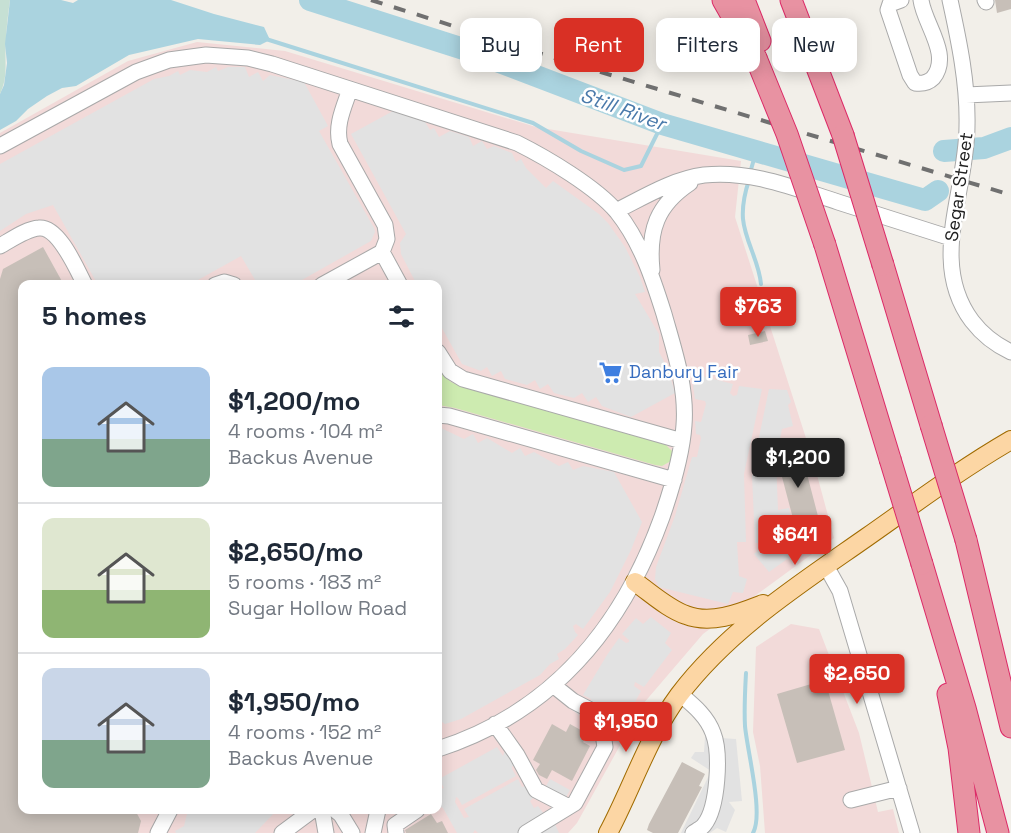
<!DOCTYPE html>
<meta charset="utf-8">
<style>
:root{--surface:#fff;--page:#f2f2f3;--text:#1f2937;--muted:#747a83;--line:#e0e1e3;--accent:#d93025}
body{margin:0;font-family:"Space Grotesk",sans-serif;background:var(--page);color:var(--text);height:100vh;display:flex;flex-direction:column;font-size:22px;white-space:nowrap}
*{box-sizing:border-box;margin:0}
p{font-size:20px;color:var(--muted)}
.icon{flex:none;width:33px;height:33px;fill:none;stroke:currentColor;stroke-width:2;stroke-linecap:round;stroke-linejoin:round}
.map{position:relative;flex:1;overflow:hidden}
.details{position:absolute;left:18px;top:280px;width:424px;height:534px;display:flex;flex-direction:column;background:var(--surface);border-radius:12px;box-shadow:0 3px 15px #0003}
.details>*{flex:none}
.guide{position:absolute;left:460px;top:18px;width:460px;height:54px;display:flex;gap:12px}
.price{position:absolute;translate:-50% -51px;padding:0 14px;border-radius:6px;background:var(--accent);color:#fff;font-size:20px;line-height:39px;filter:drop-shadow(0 2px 3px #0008)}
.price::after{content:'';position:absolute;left:50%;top:36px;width:18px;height:14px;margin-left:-9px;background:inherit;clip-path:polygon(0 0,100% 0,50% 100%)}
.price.active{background:#222;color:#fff}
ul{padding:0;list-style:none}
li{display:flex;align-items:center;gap:18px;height:150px;padding:0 24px}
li+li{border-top:2px solid var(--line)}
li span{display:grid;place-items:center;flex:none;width:168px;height:120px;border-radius:12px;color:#555}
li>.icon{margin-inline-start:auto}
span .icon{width:72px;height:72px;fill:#fffc;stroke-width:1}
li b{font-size:26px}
h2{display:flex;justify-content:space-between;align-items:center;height:72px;padding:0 24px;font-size:26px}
.tag{padding:0 21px;border-radius:12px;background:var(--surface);box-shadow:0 3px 15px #0003;font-size:21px;line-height:54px}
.tag.active{background:var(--accent);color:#fff}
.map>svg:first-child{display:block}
</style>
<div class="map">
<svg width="1011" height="833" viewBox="0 0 1011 833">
<rect width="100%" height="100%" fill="#f2efe9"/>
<path fill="#f2dad9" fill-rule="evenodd" d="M 197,42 L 285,51 L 536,127 L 741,161 L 735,217 L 813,460 L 834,538 L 703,634 L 643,704 L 577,823 L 568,833 L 0,833 L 0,133 L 128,61 ZM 22,285 L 438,285 L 438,810 L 22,810 Z
M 791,624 L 819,629 L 859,733 L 878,812 L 893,809 L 899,833 L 765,833 L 760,766 L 753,732 L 756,647 Z"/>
<path fill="#cdebb0" d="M 443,374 L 451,382 L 460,386 L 664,443 L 672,451 L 671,461 L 662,466 L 655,465 L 455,408 L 438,405 L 438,376 Z"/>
<path fill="#c6e0d4" d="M 0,0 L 10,0 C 8,14 6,29 6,42 C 4,61 9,75 0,94 Z"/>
<path fill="#e2e2e2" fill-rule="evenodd" d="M 216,67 L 218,71 L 228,67 L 245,67 L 249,77 L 258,72 L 263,81 L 270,75 L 304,82 L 328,126 L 319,131 L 374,228 L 375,232 L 371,241 L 293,285 L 258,285 L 241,256 L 189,285 L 98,285 L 53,205 L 26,214 L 0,231 L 0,164 L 154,79 L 169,76 L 178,71 L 180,75 L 190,70 L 207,72 Z
M 393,111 L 425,122 L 430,130 L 434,128 L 439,137 L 450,131 L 469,137 L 473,146 L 482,141 L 487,149 L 494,146 L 512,153 L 516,162 L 521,159 L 526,168 L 546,188 L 553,181 L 599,214 L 608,223 L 625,247 L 640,277 L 645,292 L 635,294 L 659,334 L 659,352 L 668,369 L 675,393 L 631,417 L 602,406 L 596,397 L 588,402 L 582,393 L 574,398 L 554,393 L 548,384 L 540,389 L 535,380 L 527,385 L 505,379 L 501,371 L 492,376 L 487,367 L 481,371 L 462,364 L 438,321 L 438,285 L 417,285 L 401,254 L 400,243 L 406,234 L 351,134 Z
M 698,375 L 733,384 L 730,393 L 733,396 L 737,395 L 739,386 L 762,389 L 744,474 L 746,542 L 737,542 L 739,576 L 747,579 L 743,593 L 733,592 L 728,604 L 659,587 L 655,579 L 656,567 L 675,516 L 692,457 L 697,457 L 701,438 L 700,435 L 696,434 L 695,421 L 701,422 L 706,404 L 705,401 L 695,399 L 693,385 L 696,384 Z
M 769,389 L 787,390 L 791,402 L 788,405 L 793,426 L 782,429 L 776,460 L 778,510 L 789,508 L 792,520 L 782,525 L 784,549 L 790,557 L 769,572 L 754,554 L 765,545 L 764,543 L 755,543 L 752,475 L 762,475 L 761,472 L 752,471 Z
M 441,428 L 464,439 L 473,434 L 478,443 L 487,438 L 512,453 L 520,448 L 525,456 L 534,452 L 559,466 L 568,462 L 573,470 L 583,466 L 614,472 L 642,522 L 631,550 L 610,592 L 583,629 L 576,624 L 573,626 L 575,632 L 578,635 L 565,649 L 557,654 L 559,659 L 550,664 L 540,675 L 461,719 L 445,724 L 438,719 L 438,430 Z
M 651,617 L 671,633 L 665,643 L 672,650 L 644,687 L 635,682 L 634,686 L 641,691 L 619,731 L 611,727 L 609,728 L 611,749 L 609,756 L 583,805 L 575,812 L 555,824 L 559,833 L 478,833 L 475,830 L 473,833 L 457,833 L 443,808 L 438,805 L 438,786 L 440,789 L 444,788 L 439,779 L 497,747 L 503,756 L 506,748 L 518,743 L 541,786 L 546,786 L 550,779 L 570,790 L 566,797 L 569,800 L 596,752 L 598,742 L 595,734 L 579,715 L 568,707 L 578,696 L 588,703 L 591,702 L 591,699 L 583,695 L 607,655 L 619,638 L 626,643 L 629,642 L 629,640 L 622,634 L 636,618 L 643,624 ZM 512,766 L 515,767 L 525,786 L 522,787 L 518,779 L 464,809 L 469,817 L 464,818 L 455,802 L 456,797 L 458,798 L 462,805 L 516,776 L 512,769 ZM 533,798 L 551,806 L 551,810 L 544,814 L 538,806 L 534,808 L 530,801 Z
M 705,737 L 736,739 L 742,801 L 729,802 L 735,810 L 726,832 L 717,828 L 710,833 L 681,833 L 711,771 L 691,758 L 695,752 L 704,752 Z
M 188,810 L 277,810 L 255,833 L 176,833 L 175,831 L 184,826 Z"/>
<path fill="#aad3df" d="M 10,0 L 61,0 L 73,3 L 78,0 L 171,0 L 214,14 L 264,27 L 270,40 L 260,45 L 198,39 L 129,55 L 76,86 L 62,88 L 47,96 L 28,109 L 16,121 L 0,130 L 0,94 L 4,85 L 7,63 L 5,44 Z"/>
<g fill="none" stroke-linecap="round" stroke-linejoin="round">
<path stroke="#aad3df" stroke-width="4" d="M 266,39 L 533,123 L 581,151 L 624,170 L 641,166 L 662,124
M 750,173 L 756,152
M 749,180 C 745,192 742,206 743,219 C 745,241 759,261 761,284
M 746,673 C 745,691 744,708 745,726 C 747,750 764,814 753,833"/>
<path stroke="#aad3df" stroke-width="22" d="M 310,0 L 473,52 L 662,124 L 925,200 L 938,191
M 944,151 L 984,148 L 1011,138"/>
</g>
<path fill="#c7bfb8" d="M 995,0 L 1011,0 L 1011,9 L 997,13 Z
M 43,247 L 64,285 L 22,285 L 22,810 L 135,810 L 141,821 L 138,833 L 0,833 L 0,279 L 3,269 Z
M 765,331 L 768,341 L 750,345 L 748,335 Z
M 801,451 L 819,520 L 819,522 L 798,527 L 797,525 L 795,526 L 777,458 Z
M 825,680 L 845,750 L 797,763 L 777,694 Z
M 552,724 L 566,732 L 570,724 L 588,734 L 583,742 L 590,746 L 572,781 L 552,770 L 547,779 L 539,775 L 536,770 L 540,764 L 533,760 Z
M 682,762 L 705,774 L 699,786 L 702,787 L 678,833 L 653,833 L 647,830 L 649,824 Z
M 431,814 L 437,823 L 442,821 L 448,833 L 406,833 L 405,830 Z"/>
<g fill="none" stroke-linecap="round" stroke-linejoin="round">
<defs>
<path id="minor" d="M 901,0 L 890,4 L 888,10 L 910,75 L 915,83 C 922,84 928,83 933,78 C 952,55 924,24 921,0
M 950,0 C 959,41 968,84 967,126 C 967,192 928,262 972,321 C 982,334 996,345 1011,352
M 985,0 L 986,2
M 966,95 L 1011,93
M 0,146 L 136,72 L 169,60 L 206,55 L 248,58 L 272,64 L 517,143 C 547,158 596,187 617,212 C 641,242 653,279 664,314 C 674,350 687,387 684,425 C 682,456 672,488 662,517 C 622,628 553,712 438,749
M 616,211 C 644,197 673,179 704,175 C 751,170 794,188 838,202 C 876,214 913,226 951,238
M 0,246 C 11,240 26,229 39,228 C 59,226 77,270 85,285
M 382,252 L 400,285
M 652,270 C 648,230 657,205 690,183
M 215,285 L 224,282 L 234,285
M 322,285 L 382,252 L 387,239 L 385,225 L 340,144 C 335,125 344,107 350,89
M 438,352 L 450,371 L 463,379 L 682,441
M 438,415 L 449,416 L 674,480
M 826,566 L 840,591 L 912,833
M 680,694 C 693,705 707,716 713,733 C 721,753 718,808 704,825 C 702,828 696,831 693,833
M 495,724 L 517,755 L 536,790 L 567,806
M 851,800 L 899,788
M 322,810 L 326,833
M 335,810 L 341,815 L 352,833
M 158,833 L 170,810
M 282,833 L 313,810
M 373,833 L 378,810
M 396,833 L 395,825 L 417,810
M 526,833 L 575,803 L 605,747 L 600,715 L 573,701 L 553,685"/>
<path id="major" d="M 635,582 C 651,593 668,609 686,615 C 711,625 740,613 763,604
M 608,833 C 632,788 648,737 679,695 C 729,629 800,584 867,537 C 914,504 961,469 1011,440"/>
<path id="highway" d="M 723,0 L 756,58
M 744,0 L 760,41
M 791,0 L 843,135
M 825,245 L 890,459
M 883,265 L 931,425
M 966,540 L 1011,727
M 922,564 L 965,708 L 998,833
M 948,694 L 959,748 L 969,833"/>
</defs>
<use href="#minor" stroke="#a9a9a9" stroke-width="17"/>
<use href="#major" stroke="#a06b00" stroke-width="20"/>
<use href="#highway" stroke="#dc2a67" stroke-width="23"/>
<use href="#minor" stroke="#fff" stroke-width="15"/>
<use href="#major" stroke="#fcd6a4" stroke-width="18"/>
<use href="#highway" stroke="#e892a2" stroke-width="21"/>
<path stroke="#707070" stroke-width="4" stroke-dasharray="12 12" stroke-linecap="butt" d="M 371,0 L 564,61 L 1011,195"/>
<defs>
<path id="highway-bridge" d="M 756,58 L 787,134 L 825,245
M 843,135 L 883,265
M 931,425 L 966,540
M 890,459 L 922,564"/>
</defs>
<use href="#highway-bridge" stroke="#dc2a67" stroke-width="23" stroke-linecap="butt"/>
<use href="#highway-bridge" stroke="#e892a2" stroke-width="21"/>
</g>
<defs>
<symbol id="supermarket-bare" viewBox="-9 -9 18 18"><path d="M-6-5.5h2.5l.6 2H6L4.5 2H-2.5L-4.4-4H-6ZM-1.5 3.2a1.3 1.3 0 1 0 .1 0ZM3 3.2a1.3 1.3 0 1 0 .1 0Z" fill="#3f7fe0" stroke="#fff" stroke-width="2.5" paint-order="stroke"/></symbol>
</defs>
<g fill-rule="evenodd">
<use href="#supermarket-bare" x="594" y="356" width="33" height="33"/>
</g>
<g text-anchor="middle" stroke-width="5" stroke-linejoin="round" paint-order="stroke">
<g font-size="18" fill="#222" stroke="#fff">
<text transform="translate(959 187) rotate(-82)" y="6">Segar Street</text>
</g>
<g font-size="18" fill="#366cbe" stroke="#fff" text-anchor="start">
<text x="629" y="378">Danbury Fair</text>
</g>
<g font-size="20" font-style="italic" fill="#4a7aab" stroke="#fff">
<text transform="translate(623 109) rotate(20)" y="7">Still River</text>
</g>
</g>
</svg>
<b class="price" style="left:758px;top:338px">$763</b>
<b class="price active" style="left:798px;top:489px">$1,200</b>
<b class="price" style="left:795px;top:566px">$641</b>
<b class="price" style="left:857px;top:705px">$2,650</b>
<b class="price" style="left:626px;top:753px">$1,950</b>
<div class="guide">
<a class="tag">Buy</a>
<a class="tag active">Rent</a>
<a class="tag">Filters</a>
<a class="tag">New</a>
</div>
<section class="details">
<h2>5 homes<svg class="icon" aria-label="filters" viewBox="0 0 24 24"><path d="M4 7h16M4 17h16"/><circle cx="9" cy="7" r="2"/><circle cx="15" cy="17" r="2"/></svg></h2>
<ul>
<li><span style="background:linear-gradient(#a9c7e8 60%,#7fa58c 0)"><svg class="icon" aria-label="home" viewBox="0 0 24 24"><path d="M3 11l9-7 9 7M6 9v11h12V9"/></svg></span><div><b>$1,200/mo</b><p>4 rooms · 104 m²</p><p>Backus Avenue</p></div></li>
<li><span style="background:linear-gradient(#dfe7d0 60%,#8fb573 0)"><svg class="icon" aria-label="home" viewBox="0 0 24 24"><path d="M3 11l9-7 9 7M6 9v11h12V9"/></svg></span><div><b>$2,650/mo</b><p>5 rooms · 183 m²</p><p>Sugar Hollow Road</p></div></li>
<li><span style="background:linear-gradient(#c9d6e8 60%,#7fa58c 0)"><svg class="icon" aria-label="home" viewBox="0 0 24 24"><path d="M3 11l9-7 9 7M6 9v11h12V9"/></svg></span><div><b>$1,950/mo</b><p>4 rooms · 152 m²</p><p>Backus Avenue</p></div></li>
</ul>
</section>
</div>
